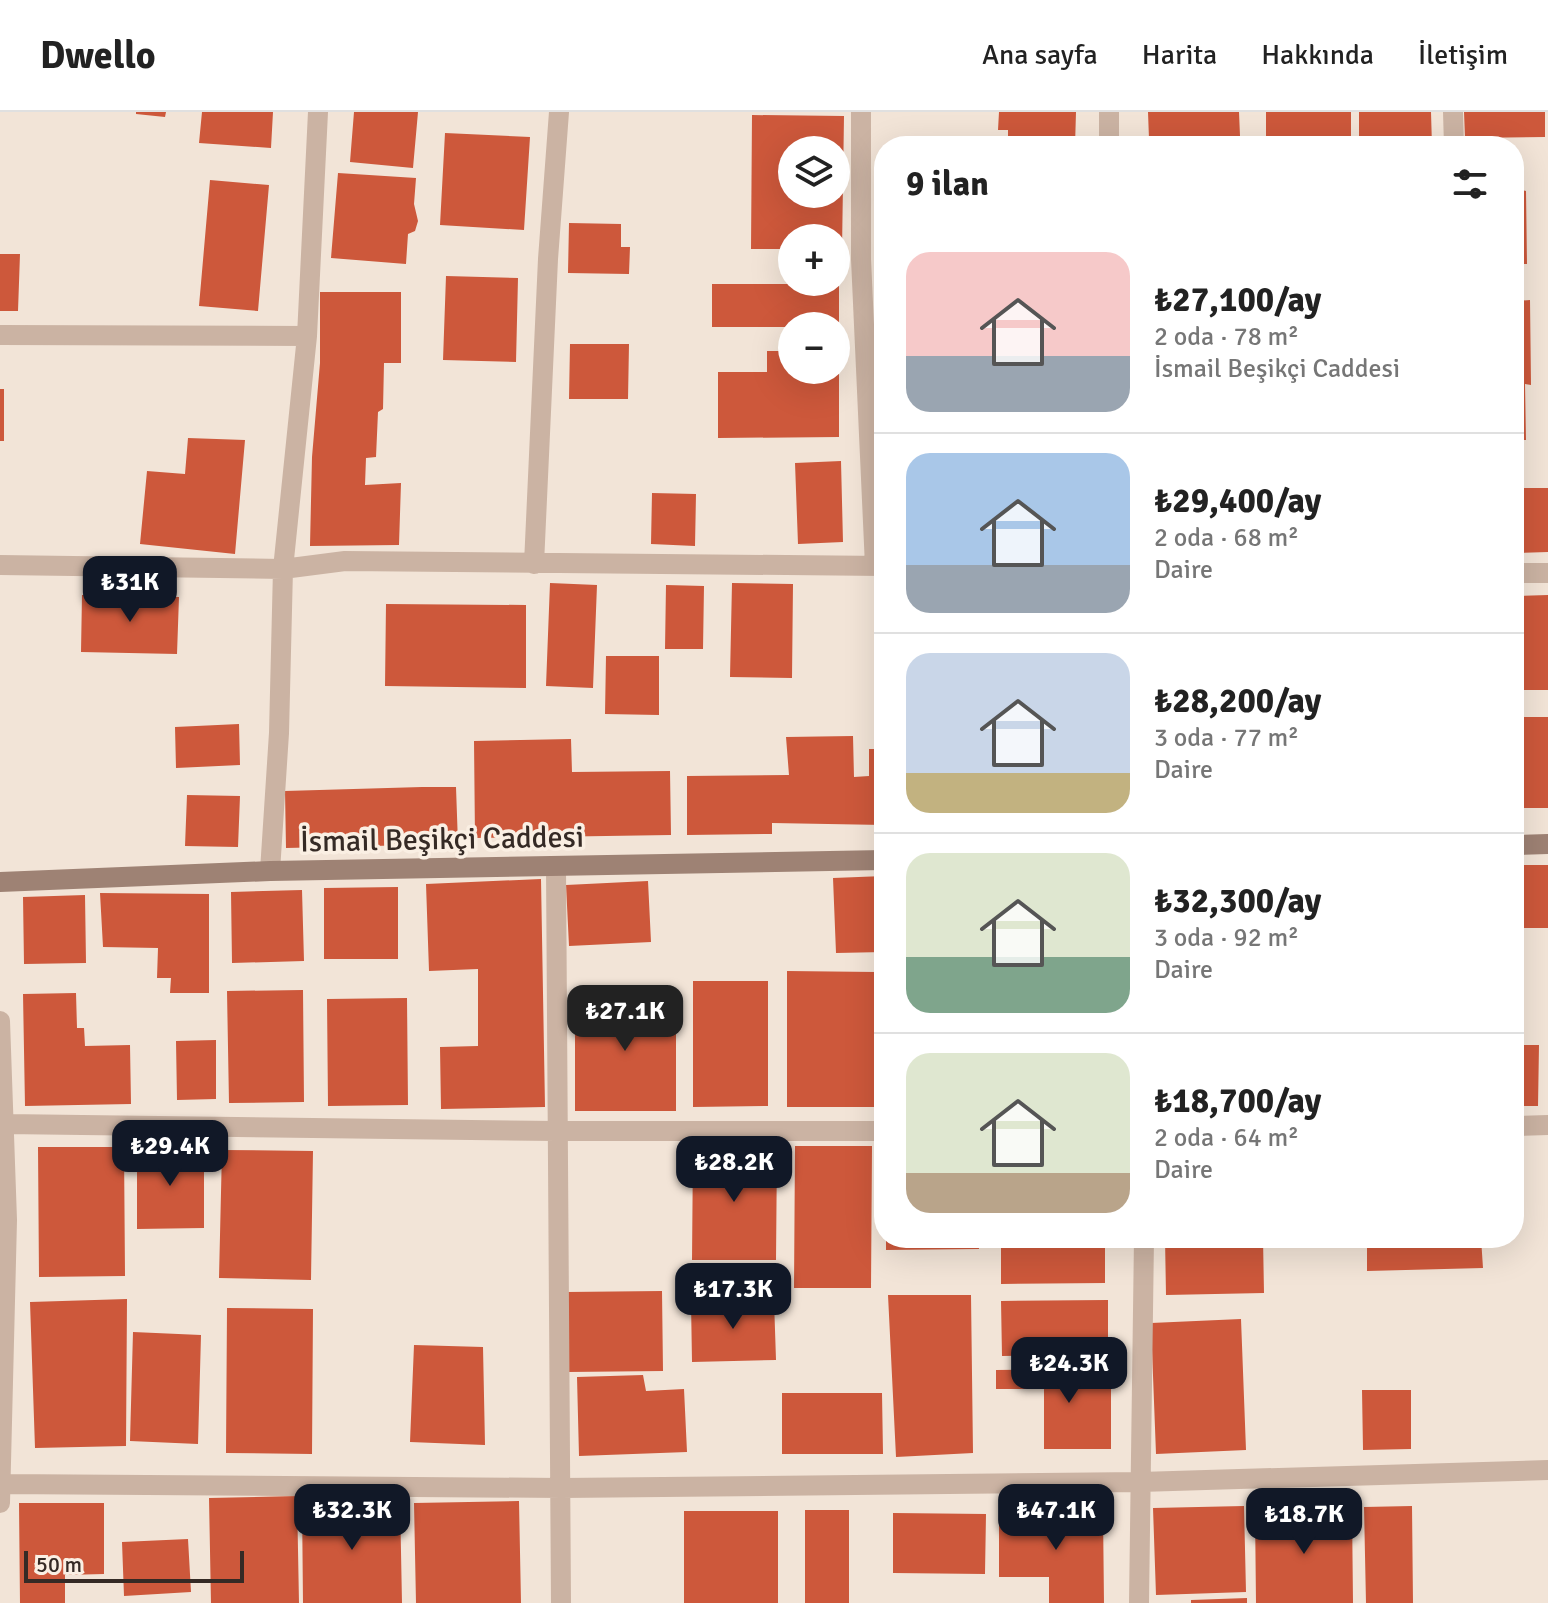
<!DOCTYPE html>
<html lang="tr">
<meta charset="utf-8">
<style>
:root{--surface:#fff;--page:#f6f6f6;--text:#222;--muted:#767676;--line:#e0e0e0;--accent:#111827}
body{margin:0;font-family:Signika,sans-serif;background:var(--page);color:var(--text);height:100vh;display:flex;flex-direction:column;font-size:30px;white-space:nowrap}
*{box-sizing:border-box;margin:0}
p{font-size:26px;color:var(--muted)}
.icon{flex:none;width:44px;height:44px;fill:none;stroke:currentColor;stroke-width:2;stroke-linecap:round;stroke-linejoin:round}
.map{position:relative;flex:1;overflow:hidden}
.panel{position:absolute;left:874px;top:24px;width:650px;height:1112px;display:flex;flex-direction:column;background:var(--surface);border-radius:32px;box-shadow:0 8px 32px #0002}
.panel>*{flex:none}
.fabs{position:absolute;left:778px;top:24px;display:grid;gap:16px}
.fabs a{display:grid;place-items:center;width:72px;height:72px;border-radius:50%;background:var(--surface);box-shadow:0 8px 32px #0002;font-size:40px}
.scale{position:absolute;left:24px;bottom:20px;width:220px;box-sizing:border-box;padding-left:8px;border:4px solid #352a25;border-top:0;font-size:22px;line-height:28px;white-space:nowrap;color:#352a25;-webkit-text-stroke:6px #faefe3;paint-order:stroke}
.price{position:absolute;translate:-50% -68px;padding:0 18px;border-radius:16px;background:var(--accent);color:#fff;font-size:26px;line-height:52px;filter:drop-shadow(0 2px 4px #0008)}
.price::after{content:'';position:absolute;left:50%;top:48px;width:24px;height:18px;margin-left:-12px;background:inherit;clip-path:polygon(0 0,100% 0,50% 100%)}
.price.selected{background:#222;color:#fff}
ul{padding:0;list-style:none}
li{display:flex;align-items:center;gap:24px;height:200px;padding:0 32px}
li+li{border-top:2px solid var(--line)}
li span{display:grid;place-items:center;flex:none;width:224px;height:160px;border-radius:24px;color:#555}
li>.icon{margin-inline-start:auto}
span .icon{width:96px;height:96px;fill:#fffc;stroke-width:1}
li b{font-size:34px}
h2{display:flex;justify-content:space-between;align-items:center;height:96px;padding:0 32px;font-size:34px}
header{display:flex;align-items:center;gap:48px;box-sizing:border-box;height:112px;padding:0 40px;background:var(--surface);border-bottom:2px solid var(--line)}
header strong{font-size:38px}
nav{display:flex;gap:44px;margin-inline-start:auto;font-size:28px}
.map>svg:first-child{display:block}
</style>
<header>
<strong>Dwello</strong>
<nav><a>Ana sayfa</a><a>Harita</a><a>Hakkında</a><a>İletişim</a></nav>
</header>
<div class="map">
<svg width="1548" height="1491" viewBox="0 0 1548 1491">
<rect width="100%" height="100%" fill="#f2e4d7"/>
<path fill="#cd583b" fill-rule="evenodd" d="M 136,0 L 166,0 L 165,5 L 136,2 Z
M 202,0 L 273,0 L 271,36 L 199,31 Z
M 354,0 L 418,0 L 413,56 L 350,50 Z
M 999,0 L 1076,0 L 1075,34 L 1008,34 L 1008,18 L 998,18 Z
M 1148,0 L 1239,0 L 1240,24 L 1149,27 Z
M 1266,0 L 1351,0 L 1351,30 L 1266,31 Z
M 1359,0 L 1431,0 L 1432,34 L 1359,34 Z
M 1464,0 L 1545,0 L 1545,25 L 1465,26 Z
M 752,3 L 844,4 L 842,138 L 836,138 L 836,126 L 792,126 L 792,137 L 751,137 ZM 792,38 L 836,38 L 836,82 L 792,82 Z
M 445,21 L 530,25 L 524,118 L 440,113 Z
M 338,61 L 416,66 L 414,92 L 418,109 L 415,119 L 408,122 L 406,152 L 331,146 Z
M 210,68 L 269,73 L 258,199 L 199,194 Z
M 1514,76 L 1526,79 L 1527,152 L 1514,152 Z
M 569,111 L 621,112 L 621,135 L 630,135 L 629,162 L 568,161 Z
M 0,142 L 20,142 L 18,199 L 0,199 Z
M 446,164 L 518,166 L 516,250 L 443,248 Z
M 712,172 L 839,172 L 839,215 L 712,215 Z
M 320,180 L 401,180 L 401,251 L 384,251 L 383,297 L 378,300 L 376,345 L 366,346 L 365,373 L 401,371 L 399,433 L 310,434 L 312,345 L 320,251 Z
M 1530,188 L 1531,273 L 1525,272 L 1526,328 L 1514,328 L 1514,189 Z
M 570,232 L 629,232 L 628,287 L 569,287 Z
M 767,239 L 792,239 L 792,258 L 836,258 L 836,239 L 839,239 L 839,325 L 718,326 L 718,260 L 767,260 Z
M 0,277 L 4,277 L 4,329 L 0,329 Z
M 188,326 L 245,328 L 235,442 L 140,432 L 147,359 L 185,362 Z
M 841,349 L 843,430 L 798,432 L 795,351 Z
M 1514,376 L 1548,376 L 1548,440 L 1514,441 Z
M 652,381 L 696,382 L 695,434 L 651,432 Z
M 550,471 L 597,473 L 593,576 L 546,574 Z
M 732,471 L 793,472 L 792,566 L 730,565 Z
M 666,473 L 704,474 L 703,537 L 665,537 Z
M 880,477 L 884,477 L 884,591 L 876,591 Z
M 82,483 L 179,485 L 177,542 L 81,540 Z
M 1548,483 L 1548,578 L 1514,578 L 1514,484 Z
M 386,492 L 526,493 L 526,576 L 385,574 Z
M 606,544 L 659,544 L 659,603 L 605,602 Z
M 1514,605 L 1548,605 L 1548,696 L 1514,696 Z
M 239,612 L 240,653 L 176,656 L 175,615 Z
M 853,624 L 854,665 L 869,664 L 869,637 L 884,637 L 884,713 L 772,711 L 772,722 L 687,723 L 687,664 L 789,663 L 786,625 Z
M 571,627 L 572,660 L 670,659 L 671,723 L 475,726 L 474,629 Z
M 422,675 L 456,675 L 458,732 L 286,736 L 285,679 Z
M 187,683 L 240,684 L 238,735 L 185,734 Z
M 1517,753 L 1548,753 L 1548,816 L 1517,816 Z
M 884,764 L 884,840 L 836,841 L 833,766 Z
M 541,767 L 545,995 L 441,997 L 440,935 L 478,934 L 478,857 L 429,859 L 426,772 Z
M 648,769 L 651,830 L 569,834 L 566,773 Z
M 398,775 L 398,847 L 324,847 L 324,776 Z
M 302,778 L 304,849 L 232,851 L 231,780 Z
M 100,781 L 209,782 L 209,881 L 170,881 L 171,866 L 157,866 L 158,836 L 103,835 Z
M 85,783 L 86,851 L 24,852 L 23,785 Z
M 787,859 L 876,860 L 875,995 L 787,995 Z
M 693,869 L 768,869 L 768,994 L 693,995 Z
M 303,878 L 304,990 L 229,991 L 227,879 Z
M 76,881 L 77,916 L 84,916 L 85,934 L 130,933 L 131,992 L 25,994 L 23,882 Z
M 575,883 L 676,884 L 676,999 L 575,999 Z
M 407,886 L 408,993 L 328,994 L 327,887 Z
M 216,928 L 216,987 L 177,988 L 176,929 Z
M 1514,933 L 1539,933 L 1538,994 L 1514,994 Z
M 795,1034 L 872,1034 L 871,1176 L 794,1176 Z
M 38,1035 L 124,1035 L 125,1164 L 39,1165 Z
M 693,1035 L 777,1035 L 776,1148 L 692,1148 Z
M 137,1036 L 204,1036 L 204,1116 L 137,1117 Z
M 222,1038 L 313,1039 L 311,1168 L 219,1166 Z
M 886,1126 L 978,1126 L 979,1137 L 886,1138 Z
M 1001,1126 L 1105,1126 L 1105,1171 L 1001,1172 Z
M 1165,1126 L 1263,1126 L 1264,1181 L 1166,1183 Z
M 1367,1126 L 1481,1126 L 1483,1156 L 1367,1159 Z
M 662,1179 L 663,1259 L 568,1260 L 567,1180 Z
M 888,1183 L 971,1183 L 973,1341 L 896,1345 Z
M 127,1187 L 126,1334 L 35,1336 L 30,1190 Z
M 774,1188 L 776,1248 L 692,1250 L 691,1190 Z
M 1108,1188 L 1108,1242 L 1002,1244 L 1001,1189 Z
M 227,1196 L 313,1197 L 312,1342 L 226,1341 Z
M 1241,1207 L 1246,1338 L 1156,1342 L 1151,1211 Z
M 133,1220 L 201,1223 L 198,1332 L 130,1329 Z
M 414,1233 L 483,1235 L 485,1333 L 410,1330 Z
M 1111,1257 L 1111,1337 L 1044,1337 L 1044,1277 L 996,1277 L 996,1258 Z
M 643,1263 L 646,1279 L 684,1277 L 687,1340 L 579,1344 L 577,1265 Z
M 1362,1278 L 1411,1278 L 1411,1337 L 1363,1338 Z
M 782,1281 L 882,1281 L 883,1342 L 782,1342 Z
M 297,1384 L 299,1491 L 211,1491 L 209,1386 Z
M 400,1388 L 402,1491 L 303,1491 L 302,1389 Z
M 519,1389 L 521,1491 L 416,1491 L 414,1391 Z
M 19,1391 L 104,1391 L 104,1462 L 65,1463 L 65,1491 L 20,1491 Z
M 1244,1394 L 1246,1480 L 1156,1483 L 1153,1396 Z
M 1412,1394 L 1413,1491 L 1366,1491 L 1364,1395 Z
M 1352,1397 L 1353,1491 L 1256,1491 L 1255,1398 Z
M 805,1398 L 849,1398 L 849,1491 L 805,1491 Z
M 684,1399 L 778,1399 L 778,1491 L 684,1491 Z
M 999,1400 L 1103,1400 L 1104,1491 L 1049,1491 L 1049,1465 L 999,1465 Z
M 893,1401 L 986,1402 L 985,1462 L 893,1461 Z
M 188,1427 L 191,1480 L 124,1484 L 122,1430 Z
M 1247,1486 L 1247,1491 L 1191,1491 L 1191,1488 Z"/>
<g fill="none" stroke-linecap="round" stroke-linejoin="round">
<path stroke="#cbb3a3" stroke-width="20" d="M 861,0 L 861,147 L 875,454
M 1109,0 L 1109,34
M 1453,0 L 1454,34
M 0,223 L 307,224
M 534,452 L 548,147 L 559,0
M 0,453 L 283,457 L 345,449 L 884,454
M 1514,461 L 1548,461
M 556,756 L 561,1491
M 270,759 L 279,621 L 283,457 L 307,224 L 318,0
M 0,909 L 7,1108 L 0,1391
M 5,1012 L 556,1019 L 884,1019
M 1514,1014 L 1548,1013
M 1,1372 L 562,1376 L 1140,1370 L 1548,1358
M 1139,1491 L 1144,1126"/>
<path stroke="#9e8274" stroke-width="20" d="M 1514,733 L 1548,732
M 0,770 L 270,759 L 884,748"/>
</g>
<g text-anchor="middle" stroke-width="7" stroke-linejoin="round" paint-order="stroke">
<g font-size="30" fill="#352a25" stroke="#faefe3">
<text transform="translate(442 727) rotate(-1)" y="10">İsmail Beşikçi Caddesi</text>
</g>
</g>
</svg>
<div class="fabs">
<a><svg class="icon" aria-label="layers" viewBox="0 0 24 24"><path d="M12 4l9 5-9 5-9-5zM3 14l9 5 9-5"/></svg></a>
<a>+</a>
<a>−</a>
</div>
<div class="scale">50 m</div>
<b class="price" style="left:130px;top:512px">₺31K</b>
<b class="price selected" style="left:625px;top:941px">₺27.1K</b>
<b class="price" style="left:170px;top:1076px">₺29.4K</b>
<b class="price" style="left:734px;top:1092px">₺28.2K</b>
<b class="price" style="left:733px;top:1219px">₺17.3K</b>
<b class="price" style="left:1069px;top:1293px">₺24.3K</b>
<b class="price" style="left:352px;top:1440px">₺32.3K</b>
<b class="price" style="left:1056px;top:1440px">₺47.1K</b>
<b class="price" style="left:1304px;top:1444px">₺18.7K</b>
<section class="panel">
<h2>9 ilan<svg class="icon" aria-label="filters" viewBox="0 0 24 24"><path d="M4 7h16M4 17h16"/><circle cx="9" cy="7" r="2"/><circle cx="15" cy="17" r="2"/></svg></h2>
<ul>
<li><span style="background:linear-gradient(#f6c9c9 65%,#9aa5b1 0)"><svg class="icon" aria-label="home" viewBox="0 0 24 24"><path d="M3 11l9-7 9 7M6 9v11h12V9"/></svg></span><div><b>₺27,100/ay</b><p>2 oda · 78 m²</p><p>İsmail Beşikçi Caddesi</p></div></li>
<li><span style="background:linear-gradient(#a9c7e8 70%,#9aa5b1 0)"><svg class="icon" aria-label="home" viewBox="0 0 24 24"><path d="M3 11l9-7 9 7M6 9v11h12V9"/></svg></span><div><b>₺29,400/ay</b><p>2 oda · 68 m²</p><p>Daire</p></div></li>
<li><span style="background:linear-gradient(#c9d6e8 75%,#c2b280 0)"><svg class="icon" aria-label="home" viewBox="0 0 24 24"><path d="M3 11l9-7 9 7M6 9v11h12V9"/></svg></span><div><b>₺28,200/ay</b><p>3 oda · 77 m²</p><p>Daire</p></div></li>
<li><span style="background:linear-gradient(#dfe7d0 65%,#7fa58c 0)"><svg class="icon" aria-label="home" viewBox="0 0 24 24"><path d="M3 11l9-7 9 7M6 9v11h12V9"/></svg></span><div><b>₺32,300/ay</b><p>3 oda · 92 m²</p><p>Daire</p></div></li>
<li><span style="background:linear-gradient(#dfe7d0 75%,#b9a48a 0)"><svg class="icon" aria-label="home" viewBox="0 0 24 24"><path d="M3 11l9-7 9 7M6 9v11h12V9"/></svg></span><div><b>₺18,700/ay</b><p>2 oda · 64 m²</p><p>Daire</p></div></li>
</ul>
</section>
</div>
